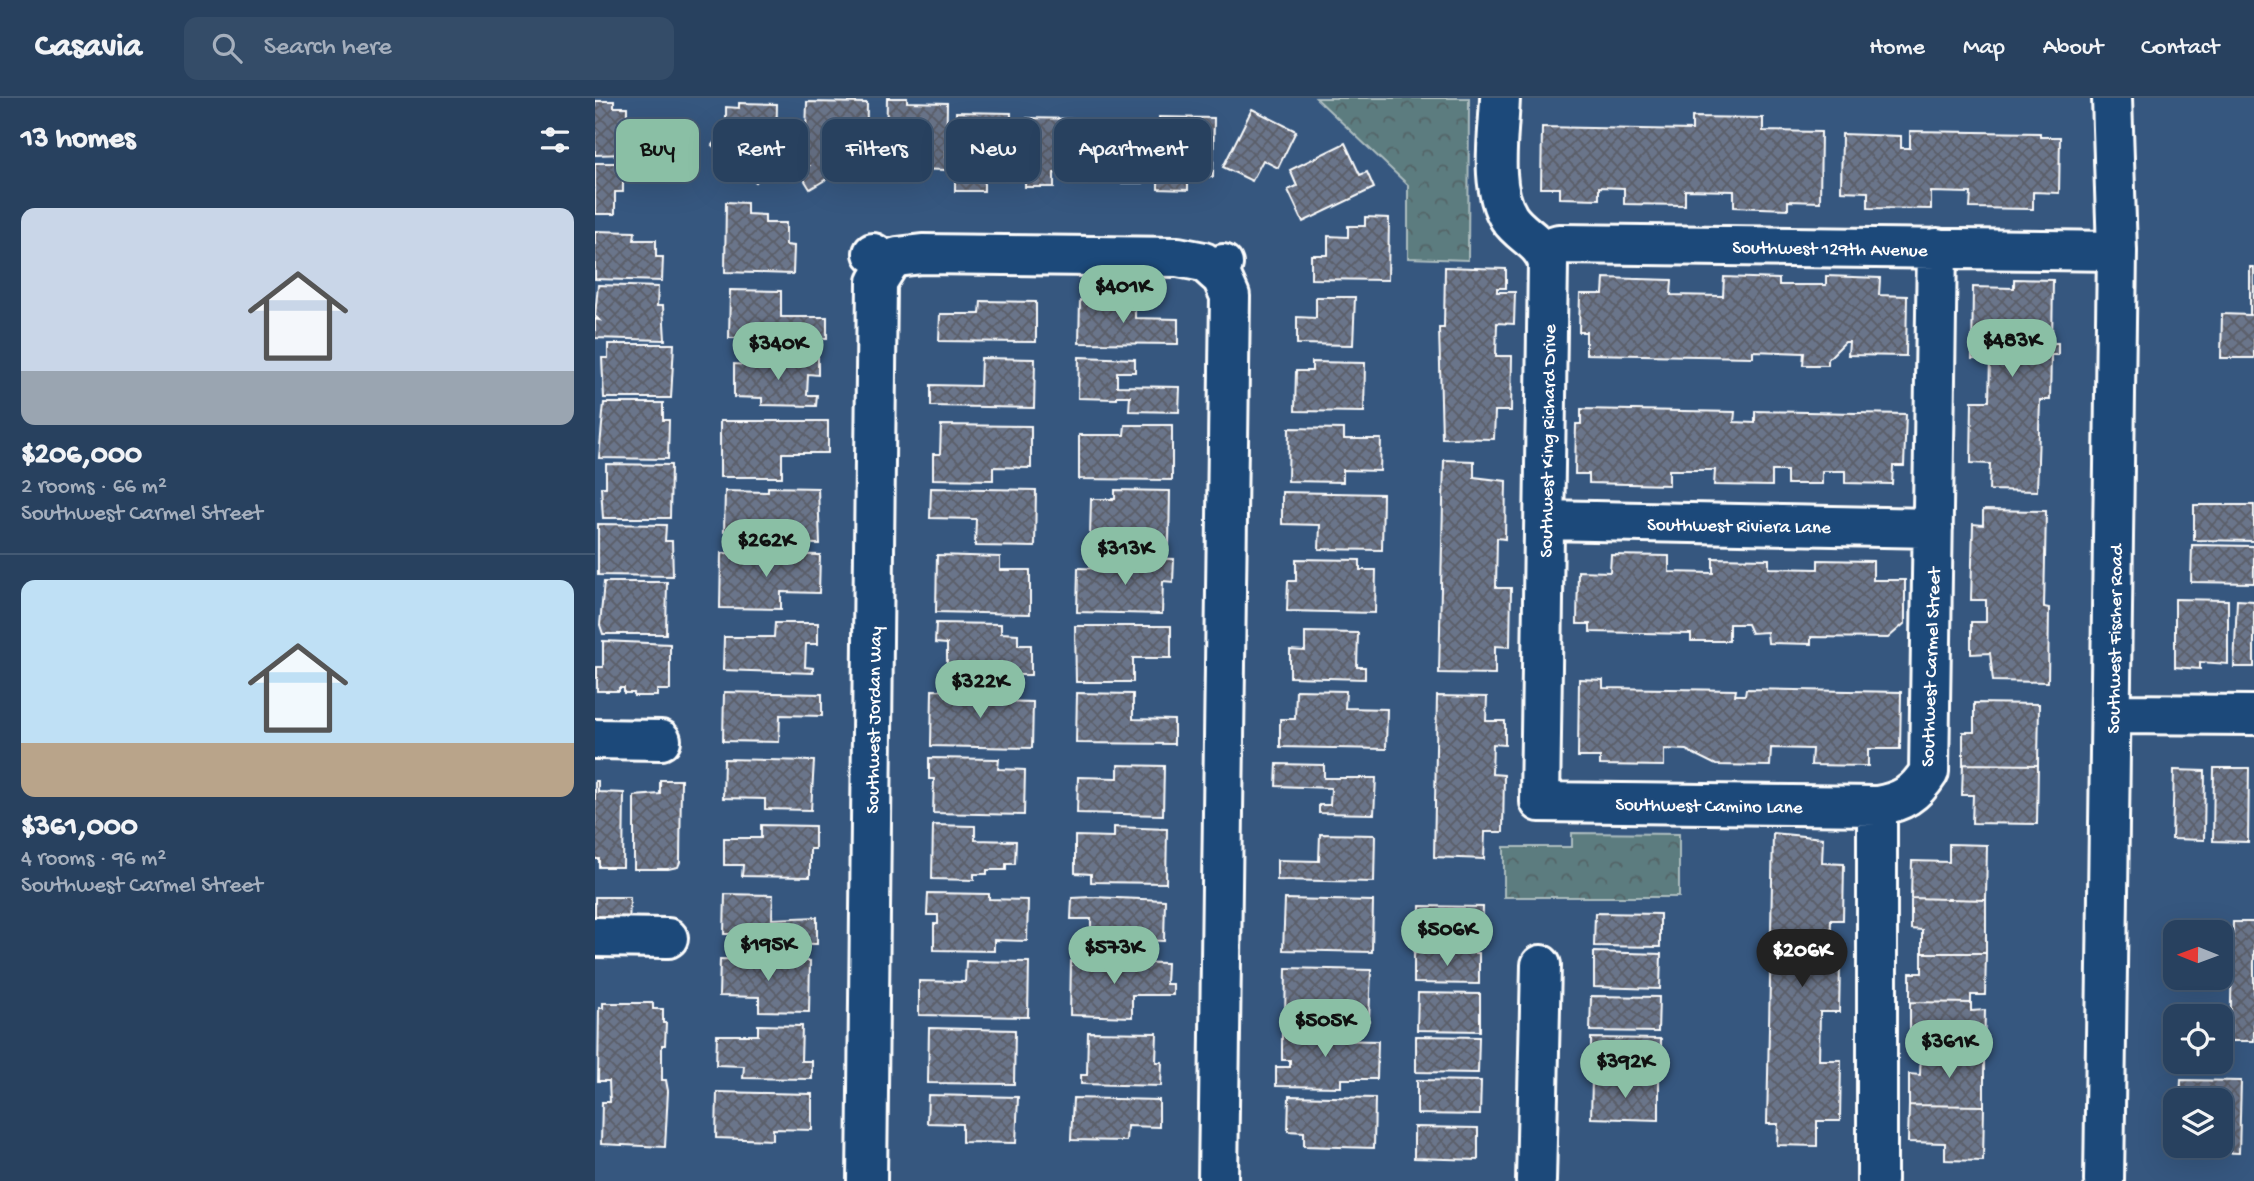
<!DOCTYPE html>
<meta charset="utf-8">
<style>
:root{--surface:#28415f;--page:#344c68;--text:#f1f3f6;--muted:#a5afbd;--line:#445a74;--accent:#8abfa5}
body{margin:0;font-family:"Gochi Hand",sans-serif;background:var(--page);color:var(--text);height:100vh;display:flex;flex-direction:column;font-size:26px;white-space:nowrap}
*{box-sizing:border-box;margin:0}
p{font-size:23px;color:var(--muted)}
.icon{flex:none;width:38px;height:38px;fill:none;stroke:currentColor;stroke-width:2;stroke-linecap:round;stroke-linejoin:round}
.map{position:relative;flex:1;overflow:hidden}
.drawer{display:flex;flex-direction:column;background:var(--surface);width:595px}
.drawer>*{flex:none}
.hud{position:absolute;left:21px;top:21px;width:665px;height:63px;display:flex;gap:14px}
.needle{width:46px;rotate:271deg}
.controls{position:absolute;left:1568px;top:822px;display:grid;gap:14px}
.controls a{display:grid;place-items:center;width:70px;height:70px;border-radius:14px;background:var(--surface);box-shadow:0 7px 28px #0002,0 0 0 2px var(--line);font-size:35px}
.price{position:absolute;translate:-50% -60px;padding:0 16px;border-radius:24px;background:var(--accent);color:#111;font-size:23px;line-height:46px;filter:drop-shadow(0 2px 4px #0008)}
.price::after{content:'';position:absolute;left:50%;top:42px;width:21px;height:16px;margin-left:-10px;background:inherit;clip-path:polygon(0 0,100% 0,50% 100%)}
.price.on{background:#222;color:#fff}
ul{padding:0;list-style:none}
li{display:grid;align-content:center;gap:14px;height:371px;padding:0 21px}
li+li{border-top:2px solid var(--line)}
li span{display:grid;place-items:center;height:217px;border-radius:14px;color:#555}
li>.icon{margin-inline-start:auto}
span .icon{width:126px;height:126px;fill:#fffc;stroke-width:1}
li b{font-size:30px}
h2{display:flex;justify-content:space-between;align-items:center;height:84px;padding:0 21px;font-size:30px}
.pill{padding:0 24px;border-radius:14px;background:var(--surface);box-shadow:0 7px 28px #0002,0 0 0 2px var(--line);font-size:24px;line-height:63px}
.pill.on{background:var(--accent);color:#111}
header{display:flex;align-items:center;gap:42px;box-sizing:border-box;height:98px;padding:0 35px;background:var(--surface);border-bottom:2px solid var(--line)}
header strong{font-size:33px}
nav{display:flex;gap:38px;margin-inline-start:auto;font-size:24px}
.search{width:490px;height:63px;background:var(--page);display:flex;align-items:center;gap:18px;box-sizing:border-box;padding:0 24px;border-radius:14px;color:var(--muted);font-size:26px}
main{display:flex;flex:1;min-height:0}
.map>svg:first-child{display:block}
</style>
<header>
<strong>Casavia</strong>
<div class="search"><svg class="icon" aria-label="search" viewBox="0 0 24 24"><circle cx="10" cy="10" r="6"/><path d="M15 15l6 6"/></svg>Search here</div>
<nav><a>Home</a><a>Map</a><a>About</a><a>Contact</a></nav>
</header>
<main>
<section class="drawer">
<h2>13 homes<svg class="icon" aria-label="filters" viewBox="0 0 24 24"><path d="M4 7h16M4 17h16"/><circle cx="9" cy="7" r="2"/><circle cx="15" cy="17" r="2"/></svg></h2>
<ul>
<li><span style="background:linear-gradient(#c9d6e8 75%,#9aa5b1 0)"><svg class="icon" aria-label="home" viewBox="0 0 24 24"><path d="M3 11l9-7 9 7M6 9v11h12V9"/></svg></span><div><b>$206,000</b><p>2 rooms · 66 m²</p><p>Southwest Carmel Street</p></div></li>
<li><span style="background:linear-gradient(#bfe0f5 75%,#b9a48a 0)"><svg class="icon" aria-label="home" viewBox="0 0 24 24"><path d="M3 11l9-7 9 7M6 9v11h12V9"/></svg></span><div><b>$361,000</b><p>4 rooms · 96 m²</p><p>Southwest Carmel Street</p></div></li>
</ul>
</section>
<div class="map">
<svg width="1659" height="1083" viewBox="0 0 1659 1083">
<defs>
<pattern id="forest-crowns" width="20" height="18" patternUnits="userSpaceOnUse" patternTransform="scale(1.75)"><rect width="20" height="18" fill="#5b7b7f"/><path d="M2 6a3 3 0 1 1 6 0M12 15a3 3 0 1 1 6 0" fill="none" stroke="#546466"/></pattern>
<pattern id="building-cross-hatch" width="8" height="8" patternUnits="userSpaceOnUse" patternTransform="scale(1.75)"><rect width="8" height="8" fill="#6a748a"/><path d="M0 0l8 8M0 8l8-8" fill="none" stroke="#5a5e68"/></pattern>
</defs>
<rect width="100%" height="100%" fill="#36577f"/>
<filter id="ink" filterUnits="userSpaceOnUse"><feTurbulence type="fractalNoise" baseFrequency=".0143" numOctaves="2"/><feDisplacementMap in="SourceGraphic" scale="14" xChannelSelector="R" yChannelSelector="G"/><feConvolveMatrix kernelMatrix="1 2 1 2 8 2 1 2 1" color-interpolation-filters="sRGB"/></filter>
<g filter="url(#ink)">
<path fill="url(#forest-crowns)" stroke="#adbdbf" stroke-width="2" d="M 721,0 L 874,0 L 873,162 L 813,160 L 813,87 Z
M 977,735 L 1084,736 L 1084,799 L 909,799 L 909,749 L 977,749 Z"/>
<path fill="url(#building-cross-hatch)" stroke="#fff" stroke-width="2" d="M 292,0 L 312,0 L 312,4 L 352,5 L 351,72 L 315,71 L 315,56 L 291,55 Z
M 0,3 L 19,3 L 19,9 L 32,9 L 32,56 L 0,57 Z
M 212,4 L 272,5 L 271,71 L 236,70 L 240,76 L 215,91 L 204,73 L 213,68 L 210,68 Z
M 144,5 L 182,6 L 181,50 L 177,50 L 181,60 L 161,84 L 117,47 L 131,30 L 131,9 L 144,10 Z
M 657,11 L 701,33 L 683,70 L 668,62 L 657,83 L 628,69 Z
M 361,14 L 416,15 L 415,78 L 389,78 L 389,93 L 360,93 Z
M 564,19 L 619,20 L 618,79 L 593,78 L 593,92 L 563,91 Z
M 1097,19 L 1168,20 L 1168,33 L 1226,34 L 1225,104 L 1193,103 L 1193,111 L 1139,109 L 1139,93 L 1090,92 L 1090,107 L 1029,106 L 1029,90 L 1004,89 L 1004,101 L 965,100 L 965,90 L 946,90 L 947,29 L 1097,32 Z
M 432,20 L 481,21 L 480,76 L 459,75 L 459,89 L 430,89 Z
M 504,32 L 549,33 L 548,85 L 524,85 L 524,65 L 503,64 Z
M 1315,33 L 1445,35 L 1445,39 L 1465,39 L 1464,95 L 1438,94 L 1438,111 L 1375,110 L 1376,95 L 1336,94 L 1336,111 L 1273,110 L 1273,94 L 1246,93 L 1247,36 L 1306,38 L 1306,50 L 1315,50 Z
M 750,45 L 765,77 L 772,74 L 779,90 L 708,124 L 693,92 L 702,88 L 695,72 Z
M 0,65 L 28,65 L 28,94 L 20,94 L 20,116 L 0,116 Z
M 131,104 L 152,105 L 152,116 L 170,117 L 170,125 L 191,125 L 191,147 L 199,148 L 198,176 L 130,174 Z
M 770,119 L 794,120 L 793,182 L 716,181 L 716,157 L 733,157 L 733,138 L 753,139 L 753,128 L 770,128 Z
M 0,133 L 40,134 L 39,142 L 61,142 L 61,159 L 68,159 L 67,183 L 0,181 Z
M 850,169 L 911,171 L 911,190 L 902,190 L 902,194 L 920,194 L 919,226 L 902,225 L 901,258 L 917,258 L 916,313 L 900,313 L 899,341 L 847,340 L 844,230 L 849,230 Z
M 1655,169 L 1659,169 L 1659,260 L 1626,260 L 1627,216 L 1655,217 Z
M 1231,178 L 1285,180 L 1284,197 L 1312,198 L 1311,258 L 1253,257 L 1254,244 L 1250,244 L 1233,261 L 1233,267 L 1208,267 L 1209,255 L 1158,253 L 1158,259 L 991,256 L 991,234 L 984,234 L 985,196 L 1008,196 L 1009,180 L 1077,182 L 1076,197 L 1128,198 L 1129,179 L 1184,181 L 1184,187 L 1231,187 Z
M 1419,181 L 1458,182 L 1457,245 L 1463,245 L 1463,257 L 1456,257 L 1455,302 L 1445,302 L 1442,393 L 1394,392 L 1395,366 L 1376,365 L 1377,303 L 1394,303 L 1395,261 L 1377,261 L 1378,189 L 1419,190 Z
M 3,187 L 63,189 L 62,208 L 68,208 L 70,242 L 0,240 L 0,221 L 4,222 L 0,218 Z
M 135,192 L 186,193 L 186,219 L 232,219 L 232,240 L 134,240 Z
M 721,199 L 760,199 L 758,247 L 702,246 L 702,219 L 721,220 Z
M 485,202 L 540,203 L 540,220 L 583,221 L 583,246 L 484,245 Z
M 386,203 L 441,204 L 441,244 L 344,243 L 345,216 L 385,216 Z
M 13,246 L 79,246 L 76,300 L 9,300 L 7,260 L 13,260 Z
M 184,258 L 223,259 L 223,277 L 213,276 L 212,297 L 222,297 L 221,308 L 167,307 L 167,300 L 139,299 L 139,266 L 183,269 Z
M 484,259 L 540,261 L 540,274 L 522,274 L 522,288 L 585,289 L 584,314 L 534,313 L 535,298 L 522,298 L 522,301 L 483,300 Z
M 386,260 L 440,261 L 439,310 L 336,308 L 336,287 L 385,288 Z
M 717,264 L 770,265 L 769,314 L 700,313 L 701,273 L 717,273 Z
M 9,305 L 68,305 L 68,322 L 74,322 L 73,361 L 4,360 Z
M 986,311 L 1140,314 L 1139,324 L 1160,325 L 1160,313 L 1311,316 L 1309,368 L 1298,368 L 1297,386 L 1250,385 L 1250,373 L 1227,373 L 1227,386 L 1192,386 L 1192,373 L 1177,373 L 1177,388 L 1119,387 L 1120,372 L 1074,372 L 1074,387 L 994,385 L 994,376 L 980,376 L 981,326 L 986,326 Z
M 125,323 L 233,323 L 233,355 L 187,355 L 187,379 L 125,379 Z
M 346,327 L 436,328 L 436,370 L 398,369 L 398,382 L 338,381 L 338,356 L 345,356 Z
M 530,327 L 577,327 L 577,382 L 484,381 L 484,337 L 529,337 Z
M 694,330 L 749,331 L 749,341 L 786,341 L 785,373 L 748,372 L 748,384 L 693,383 Z
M 849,362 L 879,363 L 879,379 L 911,383 L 910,441 L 902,440 L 901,490 L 916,490 L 915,549 L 900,548 L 900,576 L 844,575 Z
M 11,366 L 76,367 L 75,420 L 8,420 L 6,389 L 11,389 Z
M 173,389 L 223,390 L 225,446 L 161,445 L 161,434 L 129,434 L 130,393 L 173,394 Z
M 336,390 L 441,392 L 440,449 L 380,448 L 381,421 L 335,420 Z
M 520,392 L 575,393 L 574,447 L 522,446 L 522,438 L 495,438 L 496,401 L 520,401 Z
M 687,394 L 788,396 L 787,452 L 724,451 L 725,427 L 687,426 Z
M 1599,407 L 1659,407 L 1659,443 L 1599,442 Z
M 1388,412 L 1451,413 L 1449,509 L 1454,510 L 1453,584 L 1398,583 L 1395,555 L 1376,556 L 1376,524 L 1391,524 L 1391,502 L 1376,502 L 1378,426 L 1388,427 Z
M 3,426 L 71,427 L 70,443 L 77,443 L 78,478 L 3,477 Z
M 1597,447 L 1659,448 L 1659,485 L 1596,484 Z
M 126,455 L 225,457 L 224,495 L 186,494 L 186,511 L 125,510 Z
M 342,457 L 405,459 L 405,472 L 435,472 L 435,516 L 341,514 Z
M 1016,457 L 1074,458 L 1074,474 L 1118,475 L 1118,460 L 1174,461 L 1174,470 L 1223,471 L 1223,462 L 1278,463 L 1278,482 L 1310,482 L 1310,525 L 1293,540 L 1216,539 L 1216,546 L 1173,545 L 1172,534 L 1156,535 L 1152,526 L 1134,526 L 1134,543 L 1096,543 L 1096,536 L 995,534 L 995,526 L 982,526 L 983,473 L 1015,474 Z
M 523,459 L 579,461 L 578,484 L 568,483 L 567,516 L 482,514 L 483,470 L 523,471 Z
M 701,461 L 765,462 L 765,472 L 781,472 L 780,515 L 692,513 L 693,483 L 701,483 Z
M 9,484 L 72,484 L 71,536 L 8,536 L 5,527 Z
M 1580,501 L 1633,502 L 1633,566 L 1605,564 L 1605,571 L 1580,569 Z
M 1642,502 L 1659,503 L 1659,569 L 1639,569 Z
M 180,525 L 223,525 L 223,546 L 211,546 L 210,569 L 218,570 L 218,575 L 128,572 L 129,539 L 179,539 Z
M 341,525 L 406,526 L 406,535 L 423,536 L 423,547 L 436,547 L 436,577 L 405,577 L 404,583 L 352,582 L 352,546 L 340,545 Z
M 480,528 L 576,528 L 576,560 L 538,560 L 538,584 L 481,584 Z
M 710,534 L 763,535 L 762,569 L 770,569 L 770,581 L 695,579 L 695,552 L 710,553 Z
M 8,543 L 75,546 L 75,592 L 62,592 L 62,598 L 39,598 L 39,595 L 29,595 L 29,590 L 24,590 L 24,593 L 2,593 L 2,569 L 8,569 Z
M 984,581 L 1008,582 L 1008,590 L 1141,592 L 1140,597 L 1150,597 L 1151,591 L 1306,594 L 1305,651 L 1273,651 L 1273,668 L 1216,667 L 1217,651 L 1176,650 L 1175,668 L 1121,667 L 1091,652 L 1069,651 L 1069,668 L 1005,667 L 1005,659 L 983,659 Z
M 337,592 L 407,593 L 407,603 L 438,604 L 437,650 L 336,648 Z
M 701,592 L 751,593 L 750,610 L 792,611 L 791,651 L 685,649 L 685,621 L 700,621 Z
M 129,594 L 227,596 L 227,618 L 185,617 L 184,644 L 128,643 Z
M 482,595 L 538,596 L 538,621 L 579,622 L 579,646 L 481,645 Z
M 842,598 L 892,599 L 891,623 L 910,623 L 910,647 L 898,646 L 897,676 L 909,677 L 908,734 L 890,734 L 889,761 L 839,759 Z
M 1379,605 L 1444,606 L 1443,667 L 1368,666 L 1368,634 L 1379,634 Z
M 334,660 L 404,661 L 403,671 L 430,672 L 429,717 L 338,715 L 339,681 L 334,681 Z
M 129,661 L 219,663 L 216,712 L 170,711 L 170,701 L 128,700 Z
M 682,666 L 729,667 L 729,680 L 781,680 L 779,716 L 724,715 L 724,707 L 735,707 L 736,690 L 681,688 Z
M 1368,666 L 1443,667 L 1442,726 L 1377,725 L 1378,697 L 1367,697 Z
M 523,667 L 569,668 L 568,717 L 482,715 L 483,679 L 523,680 Z
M 1619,670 L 1654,670 L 1653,744 L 1618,743 Z
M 1579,672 L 1610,673 L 1609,742 L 1577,741 Z
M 65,682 L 86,682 L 85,764 L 83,769 L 73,771 L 39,771 L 39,698 L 65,696 Z
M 0,683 L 3,683 L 3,694 L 29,695 L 28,769 L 4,769 L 4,761 L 0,761 Z
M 166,727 L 220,728 L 220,751 L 215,751 L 215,779 L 147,778 L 148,767 L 129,767 L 129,740 L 166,740 Z
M 338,727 L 380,728 L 380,742 L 421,743 L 420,766 L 411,766 L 411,772 L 392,772 L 392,776 L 379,776 L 379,782 L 337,781 Z
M 519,729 L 572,731 L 571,785 L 496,784 L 496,776 L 480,775 L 480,738 L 519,739 Z
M 1178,735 L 1228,740 L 1227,765 L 1249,766 L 1248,822 L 1236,822 L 1235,867 L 1245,867 L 1244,914 L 1225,914 L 1224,962 L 1246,962 L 1245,1023 L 1222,1023 L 1222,1048 L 1182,1047 L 1183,1026 L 1172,1026 Z
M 725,736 L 780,737 L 779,784 L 682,782 L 682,762 L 724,763 Z
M 1354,746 L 1392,747 L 1391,802 L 1316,800 L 1317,763 L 1354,764 Z
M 333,795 L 394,796 L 394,801 L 433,802 L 432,843 L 399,842 L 399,853 L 339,852 L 339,826 L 343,826 L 343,817 L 332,817 Z
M 130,796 L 178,797 L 177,821 L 222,819 L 222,846 L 137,844 L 138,836 L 129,836 Z
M 0,799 L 35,799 L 34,831 L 0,831 Z
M 497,799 L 570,802 L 569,843 L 546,842 L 546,851 L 496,850 L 496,821 L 476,821 L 477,800 Z
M 1316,800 L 1391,802 L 1391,855 L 1327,855 L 1327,832 L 1316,831 Z
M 690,801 L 778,803 L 777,854 L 688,852 Z
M 825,808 L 888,809 L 887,845 L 824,843 Z
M 1000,815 L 1065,816 L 1065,849 L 999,848 Z
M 1638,824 L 1659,824 L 1659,943 L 1635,943 Z
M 819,854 L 884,855 L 884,886 L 819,885 Z
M 999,854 L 1066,856 L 1065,891 L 999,889 Z
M 1327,855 L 1391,855 L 1390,897 L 1376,897 L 1376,905 L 1315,904 L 1315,875 L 1327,875 Z
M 125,861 L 215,863 L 214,914 L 164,913 L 164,899 L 124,898 Z
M 371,863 L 434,864 L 433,919 L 324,917 L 324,883 L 370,884 Z
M 476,863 L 572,865 L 571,886 L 578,886 L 578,897 L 537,897 L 537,919 L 475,917 Z
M 691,870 L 776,872 L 774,923 L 690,921 Z
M 823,895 L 885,896 L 885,933 L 822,932 Z
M 996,898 L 1064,899 L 1063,934 L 995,933 Z
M 1315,904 L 1376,905 L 1376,913 L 1390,912 L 1389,954 L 1326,953 L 1326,933 L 1315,933 Z
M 8,905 L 58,905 L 58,911 L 68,911 L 68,925 L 71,925 L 70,947 L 67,947 L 67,982 L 71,982 L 73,993 L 70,1049 L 6,1046 L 7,1004 L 15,1004 L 14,983 L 3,983 L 4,910 L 8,910 Z
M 163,927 L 207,928 L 206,963 L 217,963 L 217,981 L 148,980 L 149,968 L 121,967 L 122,937 L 163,937 Z
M 334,930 L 420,932 L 419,986 L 333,985 Z
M 687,931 L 737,932 L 737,942 L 783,943 L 782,981 L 746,981 L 746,989 L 681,988 L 681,969 L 695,969 L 695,962 L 687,962 Z
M 493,934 L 562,935 L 561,964 L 567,964 L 566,988 L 486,986 L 486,977 L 492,977 Z
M 821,938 L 884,939 L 883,975 L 821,974 Z
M 996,940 L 1066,941 L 1066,975 L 996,974 Z
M 1326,953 L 1389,954 L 1389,1008 L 1314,1007 L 1314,976 L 1325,977 Z
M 822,982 L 886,983 L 885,1017 L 822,1016 Z
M 997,982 L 1064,983 L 1064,1022 L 996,1020 Z
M 1586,982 L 1646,983 L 1644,1055 L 1584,1053 L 1584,1048 L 1626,1048 L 1626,1003 L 1585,1003 Z
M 122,994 L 217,996 L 217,1032 L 178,1031 L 178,1042 L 121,1040 Z
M 333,997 L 423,999 L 421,1045 L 367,1044 L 367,1026 L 332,1025 Z
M 694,998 L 780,1000 L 779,1050 L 709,1048 L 709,1034 L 693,1033 Z
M 478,1000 L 564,1002 L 564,1029 L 532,1028 L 531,1043 L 476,1042 Z
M 1314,1007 L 1389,1008 L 1388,1063 L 1350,1062 L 1350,1045 L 1313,1044 Z
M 819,1029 L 883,1030 L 883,1062 L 819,1060 Z"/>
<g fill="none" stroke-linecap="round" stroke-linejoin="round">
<defs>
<path id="minor" d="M 905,0 C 904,36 894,88 914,120 C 926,138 947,143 953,165 L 945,704 L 1282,708
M 948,151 L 964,146 L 1522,153
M 278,155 L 294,165 L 302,159 L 327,156 L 583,159 L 609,164 L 619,173
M 950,422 L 1338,430
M 1517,616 L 1659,617
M 0,641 L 66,642
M 0,839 L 73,840
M 272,1083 L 282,184 L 294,165
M 623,1083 L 635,198 L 627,180 L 619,173 L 628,166
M 941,1083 L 946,867
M 1282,1083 L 1282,708 C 1307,704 1320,696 1334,674 L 1342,150
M 1509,1083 L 1522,153 L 1517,0"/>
</defs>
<use href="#minor" stroke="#fff" stroke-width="44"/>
<use href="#minor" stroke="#1f4a7a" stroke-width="38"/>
</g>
</g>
<g text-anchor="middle" stroke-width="5" stroke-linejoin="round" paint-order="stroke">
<g font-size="19" fill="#fff" stroke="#1f4a7a">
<text transform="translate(1235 149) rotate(1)" y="7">Southwest 129th Avenue</text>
<text transform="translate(951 343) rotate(-89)" y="7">Southwest King Richard Drive</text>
<text transform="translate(1144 426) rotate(1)" y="7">Southwest Riviera Lane</text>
<text transform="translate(1518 541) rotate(-89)" y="7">Southwest Fischer Road</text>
<text transform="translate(1334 569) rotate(-88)" y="7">Southwest Carmel Street</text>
<text transform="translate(277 622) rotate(-89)" y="7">Southwest Jordan Way</text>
<text transform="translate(1114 706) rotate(1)" y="7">Southwest Camino Lane</text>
</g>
</g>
</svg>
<div class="controls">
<a><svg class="needle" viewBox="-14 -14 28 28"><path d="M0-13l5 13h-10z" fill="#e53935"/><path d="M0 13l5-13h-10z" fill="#a5afbd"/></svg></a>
<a><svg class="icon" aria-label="locate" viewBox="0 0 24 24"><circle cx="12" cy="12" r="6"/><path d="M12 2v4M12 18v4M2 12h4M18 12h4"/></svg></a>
<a><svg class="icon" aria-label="layers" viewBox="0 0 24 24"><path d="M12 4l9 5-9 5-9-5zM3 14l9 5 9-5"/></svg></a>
</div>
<b class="price" style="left:528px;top:227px">$401K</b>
<b class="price" style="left:1417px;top:281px">$483K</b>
<b class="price" style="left:183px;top:284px">$340K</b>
<b class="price" style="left:171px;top:481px">$262K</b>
<b class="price" style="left:530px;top:489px">$313K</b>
<b class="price" style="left:385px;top:622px">$322K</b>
<b class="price" style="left:852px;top:870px">$506K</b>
<b class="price" style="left:173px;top:885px">$195K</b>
<b class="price" style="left:519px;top:888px">$573K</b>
<b class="price on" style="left:1207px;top:891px">$206K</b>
<b class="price" style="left:730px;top:961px">$505K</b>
<b class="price" style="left:1354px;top:982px">$361K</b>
<b class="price" style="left:1030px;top:1002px">$392K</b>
<div class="hud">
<a class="pill on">Buy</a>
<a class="pill">Rent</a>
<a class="pill">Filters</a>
<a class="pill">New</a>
<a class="pill">Apartment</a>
</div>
</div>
</main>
